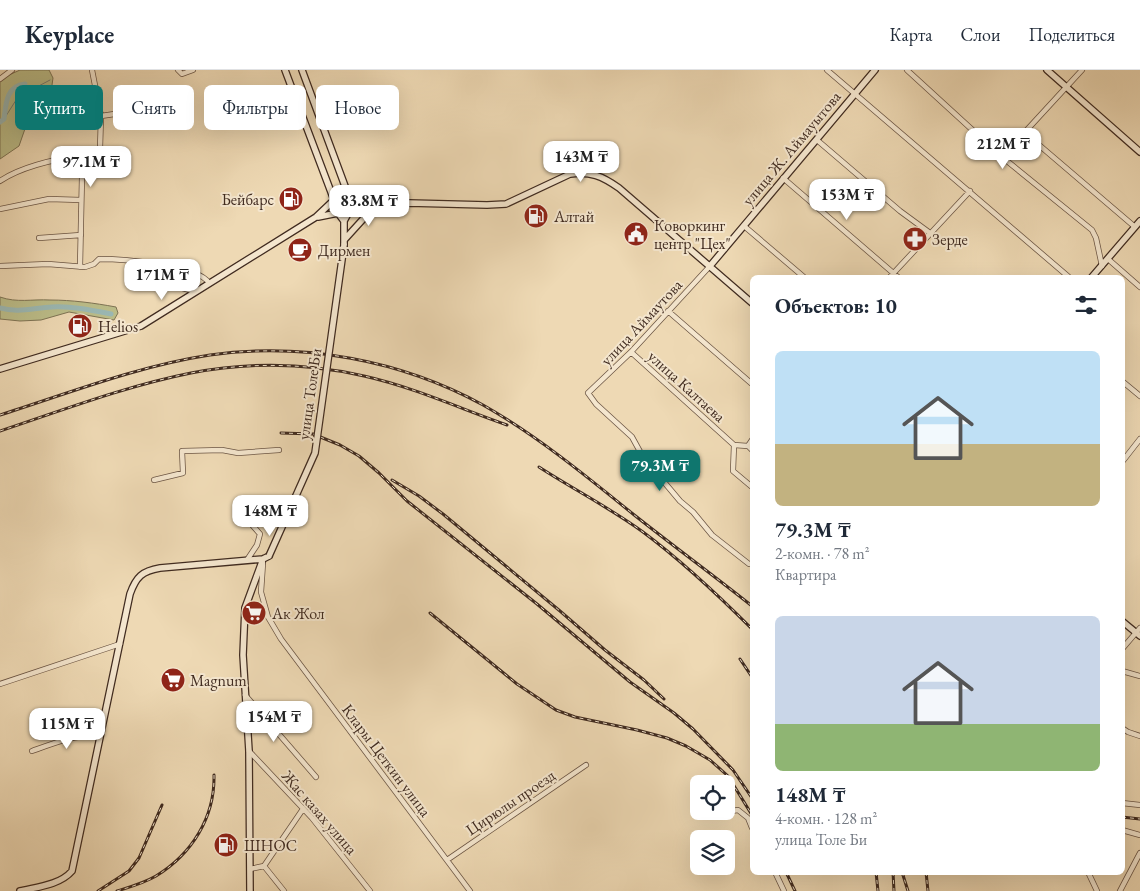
<!DOCTYPE html>
<html lang="ru">
<meta charset="utf-8">
<style>
:root{--surface:#fff;--page:#f6f6f7;--text:#1f2937;--muted:#747a83;--line:#e0e1e3;--accent:#0f766e}
body{margin:0;font-family:"EB Garamond",serif;background:var(--page);color:var(--text);height:100vh;display:flex;flex-direction:column;font-size:19px;white-space:nowrap}
*{box-sizing:border-box;margin:0}
p{font-size:16px;color:var(--muted)}
.icon{flex:none;width:28px;height:28px;fill:none;stroke:currentColor;stroke-width:2;stroke-linecap:round;stroke-linejoin:round}
.map{position:relative;flex:1;overflow:hidden}
.drawer{position:absolute;left:750px;top:205px;width:375px;height:600px;display:flex;flex-direction:column;background:var(--surface);border-radius:8px;box-shadow:0 5px 20px #0002}
.drawer>*{flex:none}
.banner{position:absolute;left:15px;top:15px;width:475px;height:45px;display:flex;gap:10px}
.fabs{position:absolute;left:690px;top:705px;display:grid;gap:10px}
.fabs a{display:grid;place-items:center;width:45px;height:45px;border-radius:8px;background:var(--surface);box-shadow:0 5px 20px #0002;font-size:25px}
.price{position:absolute;translate:-50% -42px;padding:0 11px;border-radius:10px;background:#fff;color:#222;font-size:16px;line-height:32px;filter:drop-shadow(0 1px 2px #0008)}
.price::after{content:'';position:absolute;left:50%;top:30px;width:15px;height:11px;margin-left:-8px;background:inherit;clip-path:polygon(0 0,100% 0,50% 100%)}
.price.selected{background:var(--accent);color:#fff}
ul{padding:0;list-style:none}
li{display:grid;align-content:center;gap:10px;height:265px;padding:0 25px}
li span{display:grid;place-items:center;height:155px;border-radius:8px;color:#555}
li>.icon{margin-inline-start:auto}
span .icon{width:90px;height:90px;fill:#fffc;stroke-width:1}
li b{font-size:21px}
h2{display:flex;justify-content:space-between;align-items:center;height:60px;padding:0 25px;font-size:21px}
.pill{padding:0 18px;border-radius:8px;background:var(--surface);box-shadow:0 5px 20px #0002;font-size:18px;line-height:45px}
.pill.selected{background:var(--accent);color:#fff}
header{display:flex;align-items:center;gap:30px;box-sizing:border-box;height:70px;padding:0 25px;background:var(--surface);border-bottom:1px solid var(--line)}
header strong{font-size:24px}
nav{display:flex;gap:28px;margin-inline-start:auto;font-size:18px}
.map>svg:first-child{display:block}
</style>
<header>
<strong>Keyplace</strong>
<nav><a>Карта</a><a>Слои</a><a>Поделиться</a></nav>
</header>
<div class="map">
<svg width="1140" height="821" viewBox="0 0 1140 821">
<rect width="100%" height="100%" fill="#eed9b4"/>
<filter id="stains"><feTurbulence type="fractalNoise" baseFrequency=".004" numOctaves="4"/><feColorMatrix values="0 0 0 0 .2 0 0 0 0 .09 0 0 0 0 .02 0 0 0 .5 -.17"/></filter>
<radialGradient id="worn" r=".72"><stop offset=".6" stop-color="#630" stop-opacity="0"/><stop offset="1" stop-color="#630" stop-opacity=".3"/></radialGradient>
<path fill="#bcbe8a" stroke="#7e7455" d="M 20,0 L 49,0 L 53,8 L 51,22 L 29,34 L 22,49 L 27,53 L 19,76 L 0,89 L 0,9 Z
M 0,227 C 17,233 32,229 50,230 C 72,230 94,233 116,237 L 118,243 L 114,250 L 69,242 L 41,250 L 20,251 L 0,249 Z"/>
<g fill="none" stroke-linecap="round" stroke-linejoin="round">
<path stroke="#778079" stroke-width="1" d="M 4,49 L 18,27 L 50,10"/>
<path stroke="#9bb9b5" stroke-width="5" d="M 0,52 L 4,49 C 6,34 6,16 25,14
M 0,238 C 17,243 34,238 52,237 C 72,236 91,240 111,244"/>
<defs>
<path id="street" d="M 178,0 L 182,4 L 193,0
M 827,0 L 1070,208
M 907,0 L 1002,87 L 1092,160 L 1096,168 L 1102,196
M 0,9 L 12,0
M 101,46 L 128,42
M 68,49 L 66,26 L 69,23 L 96,22
M 1025,63 L 1135,157
M 817,70 L 900,141 L 930,163
M 1002,87 L 1082,0
M 783,108 L 899,208
M 0,111 C 19,98 53,89 76,87 C 81,87 87,89 92,90
M 0,139 L 49,129 L 81,130
M 744,156 L 805,208
M 39,168 L 81,165
M 1108,189 L 1140,217
M 0,196 L 48,194 L 85,197 L 94,194 L 99,189 C 121,189 198,195 209,213
M 710,196 L 631,282 L 588,323 L 596,334 L 632,367 L 643,387 L 680,431 L 693,442 L 712,465 L 749,494 L 752,494
M 80,197 L 82,106 L 100,79 L 101,46 L 92,0
M 889,208 L 970,121
M 129,212 C 153,212 173,214 195,222
M 668,241 L 752,314
M 631,282 L 734,375 L 748,376 L 752,380
M 1122,311 L 1140,326
M 734,375 L 733,401 L 752,417
M 748,376 L 752,370
M 1122,392 L 1140,369
M 154,410 L 183,403 L 182,381 L 222,380 L 238,383 L 279,380
M 246,448 L 260,464 L 257,475 L 247,490
M 263,493 L 261,522 L 268,547 L 281,569 L 470,821
M 1122,579 L 1140,558
M 1122,601 L 1140,606
M 0,614 L 120,574
M 245,625 L 316,707
M 1122,658 L 1128,662 L 1140,666
M 32,681 C 54,673 76,664 100,666
M 249,681 L 312,748 L 370,821
M 1122,733 L 1140,735
M 719,743 L 738,740 L 748,748 L 752,758
M 1122,760 L 1140,765
M 447,790 L 586,695
M 264,796 L 303,739
M 250,799 L 264,796 L 284,821
M 775,802 L 784,821
M 1088,802 L 1097,821
M 1120,821 L 1140,783"/>
<path id="secondary" d="M 302,0 L 349,127 L 352,133 L 350,140 L 344,144 C 336,144 331,138 334,130 L 342,125 L 374,134
M 1047,0 L 1140,82
M 318,147 L 338,143 L 344,151 L 344,175
M 344,151 L 350,140 L 376,134 L 409,133 L 487,135 L 506,134 L 570,104 C 590,101 602,106 619,118 L 752,233
M 345,169 L 365,147 L 384,135
M 710,196 L 875,0
M 1091,208 L 1140,151
M 0,299 L 141,256 L 316,147 L 334,130 L 285,0
M 1122,551 L 1140,566
M 20,821 C 37,817 60,815 72,801 L 130,524 C 136,507 142,501 160,498 L 263,489 L 269,486
M 250,821 L 249,681 L 243,585 L 245,538 L 263,489"/>
</defs>
<use href="#street" stroke="#6c5645" stroke-width="6"/>
<use href="#secondary" stroke="#402b20" stroke-width="8"/>
<use href="#street" stroke="#f4e6ce" stroke-width="4.5"/>
<use href="#secondary" stroke="#f4e6ce" stroke-width="5.5"/>
<defs>
<path id="rail" d="M 0,345 C 69,323 138,296 210,285 C 303,272 401,290 483,335 C 536,365 585,405 633,444 C 672,475 713,505 752,536
M 0,361 C 63,340 126,316 191,303 C 248,292 308,293 364,306 C 413,317 459,338 507,355
M 281,363 L 313,364 L 340,375 L 359,386 L 379,403 L 407,431 L 537,534 L 630,612 L 674,643 L 693,659 L 733,700 L 752,728
M 539,397 C 573,419 610,438 643,462 C 682,491 718,525 752,559
M 392,410 L 419,426 L 443,444 L 560,541 L 605,580 L 644,610 L 664,629
M 430,543 L 517,614 L 556,640 L 575,647 L 637,660 L 667,668 L 686,676 L 710,690 L 728,706 L 752,745
M 740,589 L 752,607
M 1122,747 L 1140,749
M 786,802 L 795,821
M 876,802 L 878,821
M 893,802 L 894,821
M 902,802 L 908,821
M 926,802 L 928,821
M 98,821 L 129,801 L 139,788 L 162,735
M 117,821 C 130,817 144,813 156,806 C 192,784 215,747 214,705"/>
</defs>
<use href="#rail" stroke="#402b20" stroke-width="3"/>
<use href="#rail" stroke="#f4e6ce" stroke-width="1" stroke-dasharray="4" stroke-linecap="butt"/>
<defs>
<path id="secondary-bridge" d="M 269,486 L 315,383 L 344,175"/>
</defs>
<use href="#secondary-bridge" stroke="#402b20" stroke-width="8" stroke-linecap="butt"/>
<use href="#secondary-bridge" stroke="#f4e6ce" stroke-width="5.5"/>
</g>
<defs>
<symbol id="fuel-disc" viewBox="-11 -11 22 22"><circle r="9.5" fill="#8f2418" stroke="#f4e6ce"/><path d="M-5.5-6h7V0h2V4h1.3V-2.5L3-4.5l.8-.8L6-3V5H2.5V1h-1V6h-7ZM-4.2-4.7v3.2H.2V-4.7Z" fill="#fff"/></symbol>
<symbol id="civic-disc" viewBox="-11 -11 22 22"><circle r="9.5" fill="#8f2418" stroke="#f4e6ce"/><path d="M-.6-6.5H3V-4.5H.6V-3L4-1V1h2V6H-6V1h2V-1L-.6-3ZM-1.2 2.5V6h2.4V2.5Z" fill="#fff"/></symbol>
<symbol id="pharmacy-disc" viewBox="-11 -11 22 22"><circle r="9.5" fill="#8f2418" stroke="#f4e6ce"/><path d="M-2-6h4v4h4v4h-4v4h-4v-4h-4v-4h4Z" fill="#fff"/></symbol>
<symbol id="cafe-disc" viewBox="-11 -11 22 22"><circle r="9.5" fill="#8f2418" stroke="#f4e6ce"/><path d="M-5.5-4.5H6V0H3Q3 3.5 0 3.5H-2.5Q-5.5 3.5-5.5 0ZM3-3.2v2h1.7v-2ZM-6 4.5H4V6H-6Z" fill="#fff"/></symbol>
<symbol id="supermarket-disc" viewBox="-11 -11 22 22"><circle r="9.5" fill="#8f2418" stroke="#f4e6ce"/><path d="M-6-5.5h2.5l.6 2H6L4.5 2H-2.5L-4.4-4H-6ZM-1.5 3.2a1.3 1.3 0 1 0 .1 0ZM3 3.2a1.3 1.3 0 1 0 .1 0Z" fill="#fff"/></symbol>
</defs>
<g fill-rule="evenodd">
<use href="#fuel-disc" x="277" y="115" width="28" height="28"/>
<use href="#fuel-disc" x="522" y="132" width="28" height="28"/>
<use href="#civic-disc" x="622" y="150" width="28" height="28"/>
<use href="#pharmacy-disc" x="901" y="155" width="28" height="28"/>
<use href="#cafe-disc" x="286" y="166" width="28" height="28"/>
<use href="#fuel-disc" x="66" y="242" width="28" height="28"/>
<use href="#supermarket-disc" x="240" y="529" width="28" height="28"/>
<use href="#supermarket-disc" x="159" y="596" width="28" height="28"/>
<use href="#fuel-disc" x="212" y="761" width="28" height="28"/>
</g>
<g text-anchor="middle" stroke-width="4" stroke-linejoin="round" paint-order="stroke">
<g font-size="16" fill="#402b20" stroke="#f4e6ce">
<text transform="translate(791 78) rotate(-50)" y="6">улица Ж. Аймауытова</text>
<text transform="translate(641 252) rotate(-47)" y="6">улица Аймаутова</text>
<text transform="translate(687 316) rotate(42)" y="6">улица Калтаева</text>
<text transform="translate(309 324) rotate(-82)" y="6">улица Толе Би</text>
<text transform="translate(387 690) rotate(53)" y="6">Клары Цеткин улица</text>
<text transform="translate(510 732) rotate(-34)" y="6">Цирюлы проезд</text>
<text transform="translate(320 742) rotate(49)" y="6">Жас казах улица</text>
</g>
<g font-size="16" fill="#402b20" stroke="#f4e6ce" text-anchor="start">
<text x="274" y="135" text-anchor="end">Бейбарс</text>
<text x="554" y="152">Алтай</text>
<text x="654" y="161">Коворкинг<tspan x="654" dy="18">центр "Цех"</tspan></text>
<text x="932" y="175">Зерде</text>
<text x="318" y="186">Дирмен</text>
<text x="98" y="262">Helios</text>
<text x="272" y="549">Ак Жол</text>
<text x="190" y="616">Magnum</text>
<text x="244" y="781">ШНОС</text>
</g>
</g>
<rect width="100%" height="100%" filter="url(#stains)"/>
<rect width="100%" height="100%" fill="url(#worn)"/>
</svg>
<div class="fabs">
<a><svg class="icon" aria-label="locate" viewBox="0 0 24 24"><circle cx="12" cy="12" r="6"/><path d="M12 2v4M12 18v4M2 12h4M18 12h4"/></svg></a>
<a><svg class="icon" aria-label="layers" viewBox="0 0 24 24"><path d="M12 4l9 5-9 5-9-5zM3 14l9 5 9-5"/></svg></a>
</div>
<b class="price" style="left:1003px;top:100px">212M ₸</b>
<b class="price" style="left:581px;top:113px">143M ₸</b>
<b class="price" style="left:91px;top:118px">97.1M ₸</b>
<b class="price" style="left:847px;top:151px">153M ₸</b>
<b class="price" style="left:369px;top:157px">83.8M ₸</b>
<b class="price" style="left:162px;top:231px">171M ₸</b>
<b class="price selected" style="left:660px;top:422px">79.3M ₸</b>
<b class="price" style="left:270px;top:467px">148M ₸</b>
<b class="price" style="left:274px;top:673px">154M ₸</b>
<b class="price" style="left:67px;top:680px">115M ₸</b>
<div class="banner">
<a class="pill selected">Купить</a>
<a class="pill">Снять</a>
<a class="pill">Фильтры</a>
<a class="pill">Новое</a>
</div>
<section class="drawer">
<h2>Объектов: 10<svg class="icon" aria-label="filters" viewBox="0 0 24 24"><path d="M4 7h16M4 17h16"/><circle cx="9" cy="7" r="2"/><circle cx="15" cy="17" r="2"/></svg></h2>
<ul>
<li><span style="background:linear-gradient(#bfe0f5 60%,#c2b280 0)"><svg class="icon" aria-label="home" viewBox="0 0 24 24"><path d="M3 11l9-7 9 7M6 9v11h12V9"/></svg></span><div><b>79.3M ₸</b><p>2-комн. · 78 m²</p><p>Квартира</p></div></li>
<li><span style="background:linear-gradient(#c9d6e8 70%,#8fb573 0)"><svg class="icon" aria-label="home" viewBox="0 0 24 24"><path d="M3 11l9-7 9 7M6 9v11h12V9"/></svg></span><div><b>148M ₸</b><p>4-комн. · 128 m²</p><p>улица Толе Би</p></div></li>
</ul>
</section>
</div>
